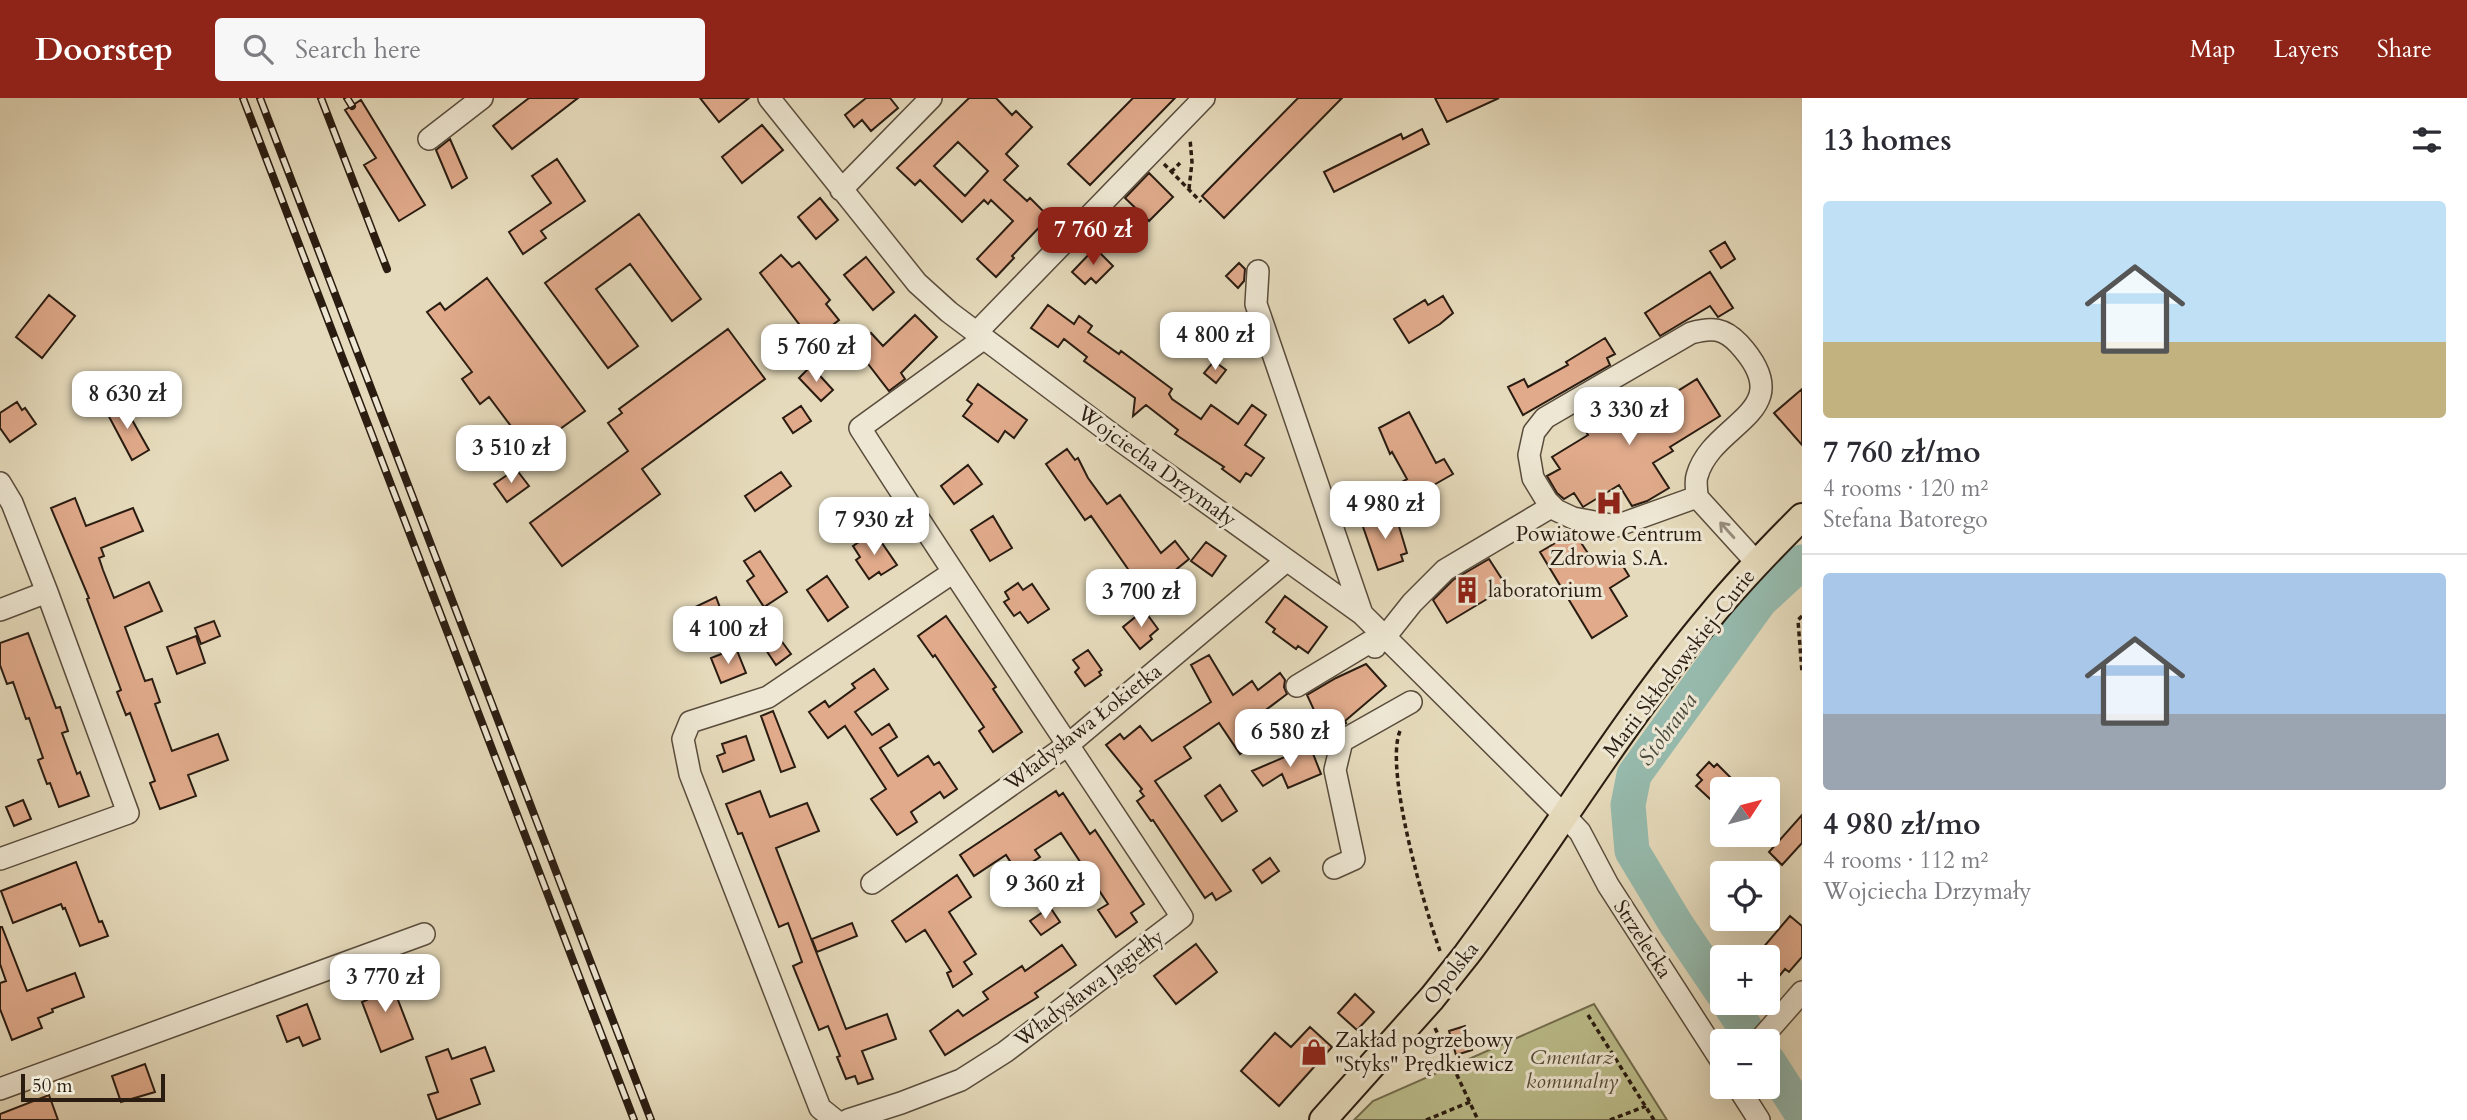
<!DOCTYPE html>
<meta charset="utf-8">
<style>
:root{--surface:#fff;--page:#f7f7f7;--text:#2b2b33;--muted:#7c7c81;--line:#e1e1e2;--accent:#8f2418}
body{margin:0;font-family:Cardo,serif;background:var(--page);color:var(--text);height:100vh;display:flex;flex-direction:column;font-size:26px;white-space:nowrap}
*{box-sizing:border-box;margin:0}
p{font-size:23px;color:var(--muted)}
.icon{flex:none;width:38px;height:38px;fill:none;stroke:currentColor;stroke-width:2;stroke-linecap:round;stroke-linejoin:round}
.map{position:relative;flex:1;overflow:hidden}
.details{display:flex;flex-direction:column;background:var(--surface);width:665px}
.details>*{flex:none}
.needle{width:46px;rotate:54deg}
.buttons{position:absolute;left:1710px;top:679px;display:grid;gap:14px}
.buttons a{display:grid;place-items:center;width:70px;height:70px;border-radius:7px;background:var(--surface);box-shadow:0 7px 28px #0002;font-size:35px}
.scale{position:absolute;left:21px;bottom:18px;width:144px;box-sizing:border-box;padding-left:7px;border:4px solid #2a1c11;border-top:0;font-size:19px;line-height:24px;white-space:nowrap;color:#2a1c11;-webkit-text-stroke:5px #eee7d3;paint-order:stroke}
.price{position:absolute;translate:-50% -60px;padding:0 16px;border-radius:14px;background:#fff;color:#222;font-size:23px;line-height:46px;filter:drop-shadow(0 2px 4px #0008)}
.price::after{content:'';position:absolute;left:50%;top:42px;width:21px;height:16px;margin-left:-10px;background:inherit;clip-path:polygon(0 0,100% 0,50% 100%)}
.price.selected{background:var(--accent);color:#fff}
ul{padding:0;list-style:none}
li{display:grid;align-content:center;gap:14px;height:371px;padding:0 21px}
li+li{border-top:2px solid var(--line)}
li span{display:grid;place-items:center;height:217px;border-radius:7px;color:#555}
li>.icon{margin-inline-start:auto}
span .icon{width:126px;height:126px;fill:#fffc;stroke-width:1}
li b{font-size:30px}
h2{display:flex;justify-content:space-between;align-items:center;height:84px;padding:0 21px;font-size:30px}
header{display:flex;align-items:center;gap:42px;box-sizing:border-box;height:98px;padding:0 35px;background:var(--accent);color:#fff}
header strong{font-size:33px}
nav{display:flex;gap:38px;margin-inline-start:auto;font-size:24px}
.search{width:490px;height:63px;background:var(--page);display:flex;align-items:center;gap:18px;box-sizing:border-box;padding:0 24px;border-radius:7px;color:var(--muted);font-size:26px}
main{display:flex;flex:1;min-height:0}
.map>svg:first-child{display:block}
</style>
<header>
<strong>Doorstep</strong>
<div class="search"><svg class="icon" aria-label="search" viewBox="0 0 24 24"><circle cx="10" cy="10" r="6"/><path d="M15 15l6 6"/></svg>Search here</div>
<nav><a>Map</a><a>Layers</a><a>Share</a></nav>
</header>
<main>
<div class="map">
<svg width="1802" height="1022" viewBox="0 0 1802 1022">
<rect width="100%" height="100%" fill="#e5dabb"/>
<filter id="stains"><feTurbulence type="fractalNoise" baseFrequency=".00286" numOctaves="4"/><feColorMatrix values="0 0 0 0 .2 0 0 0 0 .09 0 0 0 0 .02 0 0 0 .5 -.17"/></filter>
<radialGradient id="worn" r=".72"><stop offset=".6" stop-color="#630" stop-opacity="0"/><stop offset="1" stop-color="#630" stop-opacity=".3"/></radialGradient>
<path fill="#bbbd8b" stroke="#726c4e" stroke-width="2" d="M 1594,906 L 1667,1022 L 1354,1022 L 1373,1003 Z"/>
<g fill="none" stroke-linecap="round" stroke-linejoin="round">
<path stroke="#96bbae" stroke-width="35" d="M 1722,894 L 1676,826 L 1632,753 L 1628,707 L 1634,677 L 1760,503 L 1802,464
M 1729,905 L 1754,943
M 1768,963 L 1802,1016"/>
</g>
<path fill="#e0aa8b" stroke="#2a1c11" stroke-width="2" fill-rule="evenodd" d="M 529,0 L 578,0 L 512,51 L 493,28 Z
M 700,0 L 749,0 L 719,24 Z
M 866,0 L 890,0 L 898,10 L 871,33 L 862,22 L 854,29 L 845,17 Z
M 969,0 L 996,0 L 1012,17 L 1016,13 L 1032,29 L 1006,56 L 1018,68 L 1004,82 L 1027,103 L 1030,100 L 1049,119 L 1012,158 L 1014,160 L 996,179 L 977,161 L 1013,123 L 991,102 L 988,106 L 984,102 L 962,124 L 920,82 L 915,87 L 897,70 ZM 958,44 L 988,73 L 965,98 L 934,68 Z
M 1133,0 L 1175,0 L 1090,87 L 1068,66 Z
M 1298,0 L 1342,0 L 1224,120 L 1202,98 Z
M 1435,0 L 1499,0 L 1447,24 Z
M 361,2 L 425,107 L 399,123 L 364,67 L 376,60 L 345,12 Z
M 762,27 L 783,52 L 742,85 L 722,59 Z
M 1422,31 L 1429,46 L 1334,94 L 1324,74 L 1401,36 L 1403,41 Z
M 450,41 L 467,80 L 452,90 L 436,52 Z
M 557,61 L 585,103 L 541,133 L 546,140 L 523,156 L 509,134 L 551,105 L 532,78 Z
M 1149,75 L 1173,99 L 1149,123 L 1125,100 Z
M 820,100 L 838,122 L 816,141 L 798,119 Z
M 639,116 L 701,201 L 672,223 L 630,166 L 596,191 L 638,248 L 608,270 L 545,185 Z
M 1725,144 L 1735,161 L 1721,170 L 1710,153 Z
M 1095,150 L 1113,168 L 1096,185 L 1091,180 L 1085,186 L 1072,174 Z
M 781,157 L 792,169 L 799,164 L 830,202 L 826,206 L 839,222 L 812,243 L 760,175 Z
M 866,159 L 894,194 L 873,212 L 844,177 Z
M 1239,165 L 1245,171 L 1244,183 L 1238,190 L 1226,178 Z
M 1710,174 L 1733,210 L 1718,219 L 1710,208 L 1660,238 L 1645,215 Z
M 487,180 L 585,313 L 542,344 L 547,351 L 535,360 L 489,299 L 480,306 L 462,281 L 472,274 L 427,214 L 440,205 L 445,212 Z
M 49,197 L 75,218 L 42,260 L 16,239 Z
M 1443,198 L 1453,215 L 1440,226 L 1409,245 L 1394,221 L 1425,202 L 1428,207 Z
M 1048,207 L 1074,226 L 1079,218 L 1092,228 L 1088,234 L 1119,256 L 1121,253 L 1172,291 L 1169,296 L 1172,301 L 1201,321 L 1211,307 L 1238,326 L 1252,307 L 1266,317 L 1245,347 L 1264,360 L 1251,378 L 1246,375 L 1240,384 L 1222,371 L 1224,369 L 1175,336 L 1178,332 L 1146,307 L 1133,318 L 1135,300 L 1084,263 L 1087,259 L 1064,241 L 1058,249 L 1031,230 Z
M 915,217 L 937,239 L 901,275 L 905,281 L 889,293 L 855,249 L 871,235 L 883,248 Z
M 728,231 L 765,281 L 642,371 L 660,396 L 562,468 L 530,425 L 628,353 L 608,325 L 622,315 L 619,311 Z
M 1605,240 L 1615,256 L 1607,260 L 1610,267 L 1523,317 L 1508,289 L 1524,281 L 1528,289 L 1568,267 L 1566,264 Z
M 1214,263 L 1226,272 L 1216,285 L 1204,275 Z
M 811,268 L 833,292 L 821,303 L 799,280 Z
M 1697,281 L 1720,318 L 1670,349 L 1673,353 L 1653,365 L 1669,390 L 1647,403 L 1632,408 L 1619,387 L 1583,409 L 1574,395 L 1564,401 L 1557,395 L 1547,378 L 1560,371 L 1552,359 L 1588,337 L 1576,317 L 1611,297 L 1628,324 Z
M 978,286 L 1027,322 L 1014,340 L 1005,333 L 998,344 L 963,318 L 972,306 L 967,302 Z
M 1802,291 L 1802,347 L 1774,315 Z
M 17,304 L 22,312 L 25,310 L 36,326 L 10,344 L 0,330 L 0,315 Z
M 122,304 L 149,352 L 132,362 L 106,313 Z
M 801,308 L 811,323 L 793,335 L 783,320 Z
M 1409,314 L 1436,365 L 1444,361 L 1453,376 L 1395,409 L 1386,393 L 1407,381 L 1392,354 L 1390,356 L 1379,330 Z
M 1067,351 L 1075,362 L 1078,360 L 1088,380 L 1107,406 L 1120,397 L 1161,455 L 1175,443 L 1189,461 L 1135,505 L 1126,493 L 1137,484 L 1091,418 L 1085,422 L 1046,366 Z
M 968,367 L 982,386 L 954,406 L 941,388 Z
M 516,371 L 529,388 L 507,404 L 494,386 Z
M 781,374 L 791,388 L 755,413 L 745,398 Z
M 75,400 L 86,428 L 133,410 L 143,433 L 101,450 L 104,458 L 99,460 L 103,472 L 114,500 L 149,484 L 162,513 L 125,529 L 145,583 L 152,581 L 160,604 L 155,606 L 172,653 L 218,636 L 228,662 L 188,677 L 196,698 L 160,711 L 150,685 L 155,683 L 130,615 L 126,617 L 117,594 L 121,592 L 87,501 L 89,500 L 51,410 Z
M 1395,415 L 1407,455 L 1401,457 L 1403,463 L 1378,472 L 1362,426 Z
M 993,418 L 1012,450 L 990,463 L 971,432 Z
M 1574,434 L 1595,466 L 1615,455 L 1629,478 L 1610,490 L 1627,518 L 1592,540 L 1540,454 Z
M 871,436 L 878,447 L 882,445 L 897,467 L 881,477 L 879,474 L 869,481 L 856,462 L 860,459 L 853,448 Z
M 1206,444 L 1226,458 L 1212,478 L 1191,463 Z
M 760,453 L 787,494 L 764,509 L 747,483 L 754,478 L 744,463 Z
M 1489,461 L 1507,489 L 1447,525 L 1433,502 L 1453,482 Z
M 827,478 L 848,509 L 828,523 L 807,492 Z
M 1018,485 L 1023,492 L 1032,486 L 1049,511 L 1028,525 L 1020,514 L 1014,518 L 1004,504 L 1009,501 L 1005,494 Z
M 1285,498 L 1327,529 L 1308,555 L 1298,548 L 1296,551 L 1273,534 L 1275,531 L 1266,524 Z
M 716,499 L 722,515 L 697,525 L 691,511 Z
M 1144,512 L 1158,531 L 1150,538 L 1152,541 L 1140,551 L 1123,529 Z
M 946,518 L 996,589 L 993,591 L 1022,634 L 993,654 L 979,633 L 984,629 L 935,557 L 933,559 L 918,538 Z
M 214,523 L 220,538 L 201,546 L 195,530 Z
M 28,535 L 56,610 L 60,609 L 68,633 L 62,635 L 77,676 L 80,674 L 89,698 L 59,709 L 50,685 L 47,686 L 38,662 L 43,660 L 29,620 L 26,621 L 13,584 L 7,586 L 0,567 L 0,545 Z
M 196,538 L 205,565 L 177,576 L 167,549 Z
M 780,541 L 791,556 L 776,567 L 766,552 Z
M 736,550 L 746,575 L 721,585 L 711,560 Z
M 1088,552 L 1102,572 L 1099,574 L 1101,577 L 1085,588 L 1075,574 L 1079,570 L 1073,562 Z
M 1209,557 L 1233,597 L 1252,583 L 1258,592 L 1280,575 L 1285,582 L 1284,589 L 1287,596 L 1254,621 L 1266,638 L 1240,656 L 1219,625 L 1184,649 L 1191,660 L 1155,683 L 1231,793 L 1216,802 L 1212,795 L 1205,800 L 1153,722 L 1151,723 L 1137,703 L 1144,698 L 1140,693 L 1142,691 L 1106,647 L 1120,636 L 1124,641 L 1140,628 L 1152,643 L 1211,604 L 1191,567 Z
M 1366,566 L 1386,588 L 1345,623 L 1346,625 L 1325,636 L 1307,597 L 1336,580 Z
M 874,571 L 888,591 L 855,614 L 872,637 L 889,626 L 897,639 L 880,650 L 898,678 L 928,658 L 934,667 L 939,664 L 957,691 L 944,700 L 940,694 L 911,714 L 917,724 L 897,737 L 871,701 L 886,691 L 845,628 L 828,640 L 809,614 L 825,603 L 829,609 L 855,590 L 852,586 Z
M 773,613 L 795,669 L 781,674 L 761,618 Z
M 746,638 L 754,662 L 723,674 L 717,658 L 725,655 L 722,646 Z
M 1310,648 L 1321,676 L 1288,690 L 1282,676 L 1263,688 L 1252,673 Z
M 1709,664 L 1714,669 L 1717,666 L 1735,684 L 1728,691 L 1722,691 L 1722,712 L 1696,688 L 1702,682 L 1697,677 Z
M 1220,687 L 1237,713 L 1222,723 L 1205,698 Z
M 760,693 L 770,719 L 807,705 L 819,733 L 776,750 L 846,931 L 887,916 L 896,941 L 862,953 L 873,981 L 858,986 L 855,978 L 846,981 L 837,959 L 840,958 L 828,928 L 819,932 L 793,868 L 802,864 L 788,825 L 779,829 L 742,735 L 738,736 L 726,706 Z
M 1056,693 L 1059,698 L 1063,695 L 1090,736 L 1095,732 L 1144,806 L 1131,815 L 1137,824 L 1116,839 L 1098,812 L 1108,806 L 1061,735 L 1035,752 L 1040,759 L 1017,774 L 1006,757 L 974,778 L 960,757 Z
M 23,702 L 31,721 L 14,728 L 6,709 Z
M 1802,717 L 1802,745 L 1782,767 L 1769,754 Z
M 1270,760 L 1279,773 L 1262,785 L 1253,772 Z
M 76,764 L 99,824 L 102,823 L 108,838 L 80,848 L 65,810 L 63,811 L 61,806 L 13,825 L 1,793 Z
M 957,777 L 971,799 L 949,814 L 976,856 L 964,864 L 972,876 L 953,889 L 947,875 L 951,873 L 925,832 L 906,844 L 892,823 Z
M 1050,809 L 1060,824 L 1041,837 L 1030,823 Z
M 1790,818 L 1802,828 L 1802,859 L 1789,874 L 1785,871 L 1768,892 L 1768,859 L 1755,859 Z
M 852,825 L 857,838 L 817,854 L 812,841 Z
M 0,829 L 2,829 L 27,893 L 75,875 L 84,899 L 52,911 L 53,914 L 38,920 L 42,930 L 12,942 L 0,911 L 0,885 L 6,883 L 0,866 Z
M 1196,846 L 1217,874 L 1176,906 L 1154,878 Z
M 1062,847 L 1076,867 L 1035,895 L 1038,899 L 945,957 L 930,933 L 958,912 L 963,918 L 988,901 L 983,894 L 1022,868 L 1025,873 Z
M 388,876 L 413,941 L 381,954 L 362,904 L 367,902 L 361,886 Z
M 1355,896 L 1374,914 L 1357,932 L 1338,915 Z
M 307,906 L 320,941 L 303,948 L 299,939 L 287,944 L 277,918 Z
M 1465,928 L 1472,952 L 1456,957 L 1449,933 Z
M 1310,929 L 1332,949 L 1279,1008 L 1241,973 L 1275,935 L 1291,949 Z
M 485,949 L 494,973 L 471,981 L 480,1006 L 437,1022 L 428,997 L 438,994 L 426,959 L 448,951 L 452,961 Z
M 145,966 L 155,994 L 121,1004 L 112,978 Z
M 49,997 L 58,1022 L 0,1022 L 0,1016 Z"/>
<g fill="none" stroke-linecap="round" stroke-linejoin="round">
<defs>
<path id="minor" d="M 769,0 L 917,185 L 949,214 L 1121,343 L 1362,516 L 1565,718 L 1580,734 L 1608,787 L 1722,964
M 429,41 L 482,0
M 841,92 L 931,0
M 1258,173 L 1256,206 L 1362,516
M 976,235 L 1204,0
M 0,385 L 12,405 L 47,494 L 128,715 L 0,761
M 1697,399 L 1616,428 L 1573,420 L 1556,412 L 1547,403 L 1533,380 L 1529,357 L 1534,334 L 1545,320 L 1691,235 C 1712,229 1724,230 1739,246 C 1802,315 1712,323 1697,378 C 1695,384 1697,393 1697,399 L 1757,465
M 0,512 L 47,494
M 1385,539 L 1412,505 L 1445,472 L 1551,409
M 1297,588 L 1370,544 L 1375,549
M 1334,770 L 1354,761 L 1335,672 L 1342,643 L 1411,604
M 872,785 L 1069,646 L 1286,463
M 1759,943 L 1802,894
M 1738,989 L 1759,1022
M 0,991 L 424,836
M 835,1022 L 820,1010 L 690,676 L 683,641 L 690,624 L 768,599 L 952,475
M 848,1022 L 901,1005 L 961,982 L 1005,954 L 1182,819 C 1075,656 965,495 860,330 L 983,241"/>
<path id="major" d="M 1323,1022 L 1432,900 L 1467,856 C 1551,744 1622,623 1712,516 C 1740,482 1771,450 1802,419"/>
</defs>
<use href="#minor" stroke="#594c3c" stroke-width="24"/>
<use href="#major" stroke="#2a1c11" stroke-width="30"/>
<path stroke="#2a1c11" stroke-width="3.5" stroke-dasharray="5 3.5" stroke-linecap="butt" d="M 1164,66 L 1201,104
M 1171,74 L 1180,65
M 1189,91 L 1192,64 L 1190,41
M 1802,518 L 1798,522 L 1802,575
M 1400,633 C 1384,672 1425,811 1440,853
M 1588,917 L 1654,1022
M 1435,930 L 1478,1022
M 1426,1022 L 1470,1004
M 1610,1022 L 1646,1008"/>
<use href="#minor" stroke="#eee7d3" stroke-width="21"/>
<use href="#major" stroke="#e5dabb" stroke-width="26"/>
<defs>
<path id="rail" d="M 243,0 L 634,1022
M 260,0 L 651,1022
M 321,0 L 387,171
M 347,0 L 352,8"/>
</defs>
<use href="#rail" stroke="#2a1c11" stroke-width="8"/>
<use href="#rail" stroke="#eee7d3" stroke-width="5" stroke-dasharray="16" stroke-linecap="butt"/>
</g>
<defs><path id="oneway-shaft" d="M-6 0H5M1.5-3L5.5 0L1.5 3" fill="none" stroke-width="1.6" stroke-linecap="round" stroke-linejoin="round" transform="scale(1.75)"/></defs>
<use stroke="#968c7c" href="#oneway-shaft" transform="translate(1727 432) rotate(-132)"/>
<defs>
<symbol id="hospital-bare" viewBox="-9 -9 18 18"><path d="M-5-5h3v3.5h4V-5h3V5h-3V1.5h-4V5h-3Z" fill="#8f2418" stroke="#eee7d3" stroke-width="2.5" paint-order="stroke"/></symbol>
<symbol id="building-bare" viewBox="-9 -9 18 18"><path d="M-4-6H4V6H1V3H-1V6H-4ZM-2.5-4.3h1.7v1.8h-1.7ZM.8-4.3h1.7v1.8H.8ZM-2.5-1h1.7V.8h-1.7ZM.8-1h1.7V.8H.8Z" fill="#8f2418" stroke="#eee7d3" stroke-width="2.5" paint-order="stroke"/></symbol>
<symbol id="shop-bare" viewBox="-9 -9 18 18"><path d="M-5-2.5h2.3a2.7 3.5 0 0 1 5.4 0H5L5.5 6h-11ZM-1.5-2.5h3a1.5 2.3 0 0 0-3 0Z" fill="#8f2418" stroke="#eee7d3" stroke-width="2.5" paint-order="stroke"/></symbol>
</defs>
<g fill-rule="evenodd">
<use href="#hospital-bare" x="1590" y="386" width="38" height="38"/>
<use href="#building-bare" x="1448" y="473" width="38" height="38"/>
<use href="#shop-bare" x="1295" y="935" width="38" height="38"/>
</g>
<g text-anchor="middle" stroke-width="6" stroke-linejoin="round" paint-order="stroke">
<g font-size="21" fill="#2a1c11" stroke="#eee7d3">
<text transform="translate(1157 368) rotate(36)" y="7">Wojciecha Drzymały</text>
<text transform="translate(1679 565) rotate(-52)" y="7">Marii Skłodowskiej-Curie</text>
<text transform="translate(1083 629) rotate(-38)" y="7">Władysława Łokietka</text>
<text transform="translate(1643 841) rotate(57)" y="7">Strzelecka</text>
<text transform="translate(1451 875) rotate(-51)" y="7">Opolska</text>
<text transform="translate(1089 890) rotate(-37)" y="7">Władysława Jagiełły</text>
</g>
<g font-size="21" fill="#2a1c11" stroke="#eee7d3" text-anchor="start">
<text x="1609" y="443" text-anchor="middle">Powiatowe Centrum<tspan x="1609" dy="24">Zdrowia S.A.</tspan></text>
<text x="1488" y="499">laboratorium</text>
<text x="1335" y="949">Zakład pogrzebowy<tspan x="1335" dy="24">"Styks" Prędkiewicz</tspan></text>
</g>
<g font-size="21" font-style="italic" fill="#564c36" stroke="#eee7d3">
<text x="1572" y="966">Cmentarz<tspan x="1572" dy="24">komunalny</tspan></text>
</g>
<g font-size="23" font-style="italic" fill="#4a4c40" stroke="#eee7d3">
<text transform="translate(1667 631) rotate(-54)" y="8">Stobrawa</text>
</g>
</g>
<rect width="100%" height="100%" filter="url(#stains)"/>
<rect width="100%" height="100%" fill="url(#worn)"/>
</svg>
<div class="buttons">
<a><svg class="needle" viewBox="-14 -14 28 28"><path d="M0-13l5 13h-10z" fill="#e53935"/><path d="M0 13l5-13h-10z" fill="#7c7c81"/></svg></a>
<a><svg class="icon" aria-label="locate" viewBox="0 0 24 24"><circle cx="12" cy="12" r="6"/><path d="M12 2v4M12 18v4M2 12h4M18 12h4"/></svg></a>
<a>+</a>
<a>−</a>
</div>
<div class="scale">50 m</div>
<b class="price selected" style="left:1093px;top:169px">7 760 zł</b>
<b class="price" style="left:1215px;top:274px">4 800 zł</b>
<b class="price" style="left:816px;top:286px">5 760 zł</b>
<b class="price" style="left:127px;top:333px">8 630 zł</b>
<b class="price" style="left:1629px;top:349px">3 330 zł</b>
<b class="price" style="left:511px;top:387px">3 510 zł</b>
<b class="price" style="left:1385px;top:443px">4 980 zł</b>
<b class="price" style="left:874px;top:459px">7 930 zł</b>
<b class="price" style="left:1141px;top:531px">3 700 zł</b>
<b class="price" style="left:728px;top:568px">4 100 zł</b>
<b class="price" style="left:1290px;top:671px">6 580 zł</b>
<b class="price" style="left:1045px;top:823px">9 360 zł</b>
<b class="price" style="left:385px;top:916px">3 770 zł</b>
</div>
<section class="details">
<h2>13 homes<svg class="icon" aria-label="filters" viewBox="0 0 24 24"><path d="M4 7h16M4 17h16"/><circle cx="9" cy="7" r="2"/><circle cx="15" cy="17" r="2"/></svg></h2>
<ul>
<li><span style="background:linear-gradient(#bfe0f5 65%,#c2b280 0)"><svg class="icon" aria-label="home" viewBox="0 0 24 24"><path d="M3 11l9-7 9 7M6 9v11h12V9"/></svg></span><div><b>7 760 zł/mo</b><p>4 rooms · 120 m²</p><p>Stefana Batorego</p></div></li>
<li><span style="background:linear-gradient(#a9c7e8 65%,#9aa5b1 0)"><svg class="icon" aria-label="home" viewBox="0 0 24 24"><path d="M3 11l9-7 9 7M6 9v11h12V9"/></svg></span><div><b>4 980 zł/mo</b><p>4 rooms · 112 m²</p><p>Wojciecha Drzymały</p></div></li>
</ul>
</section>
</main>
